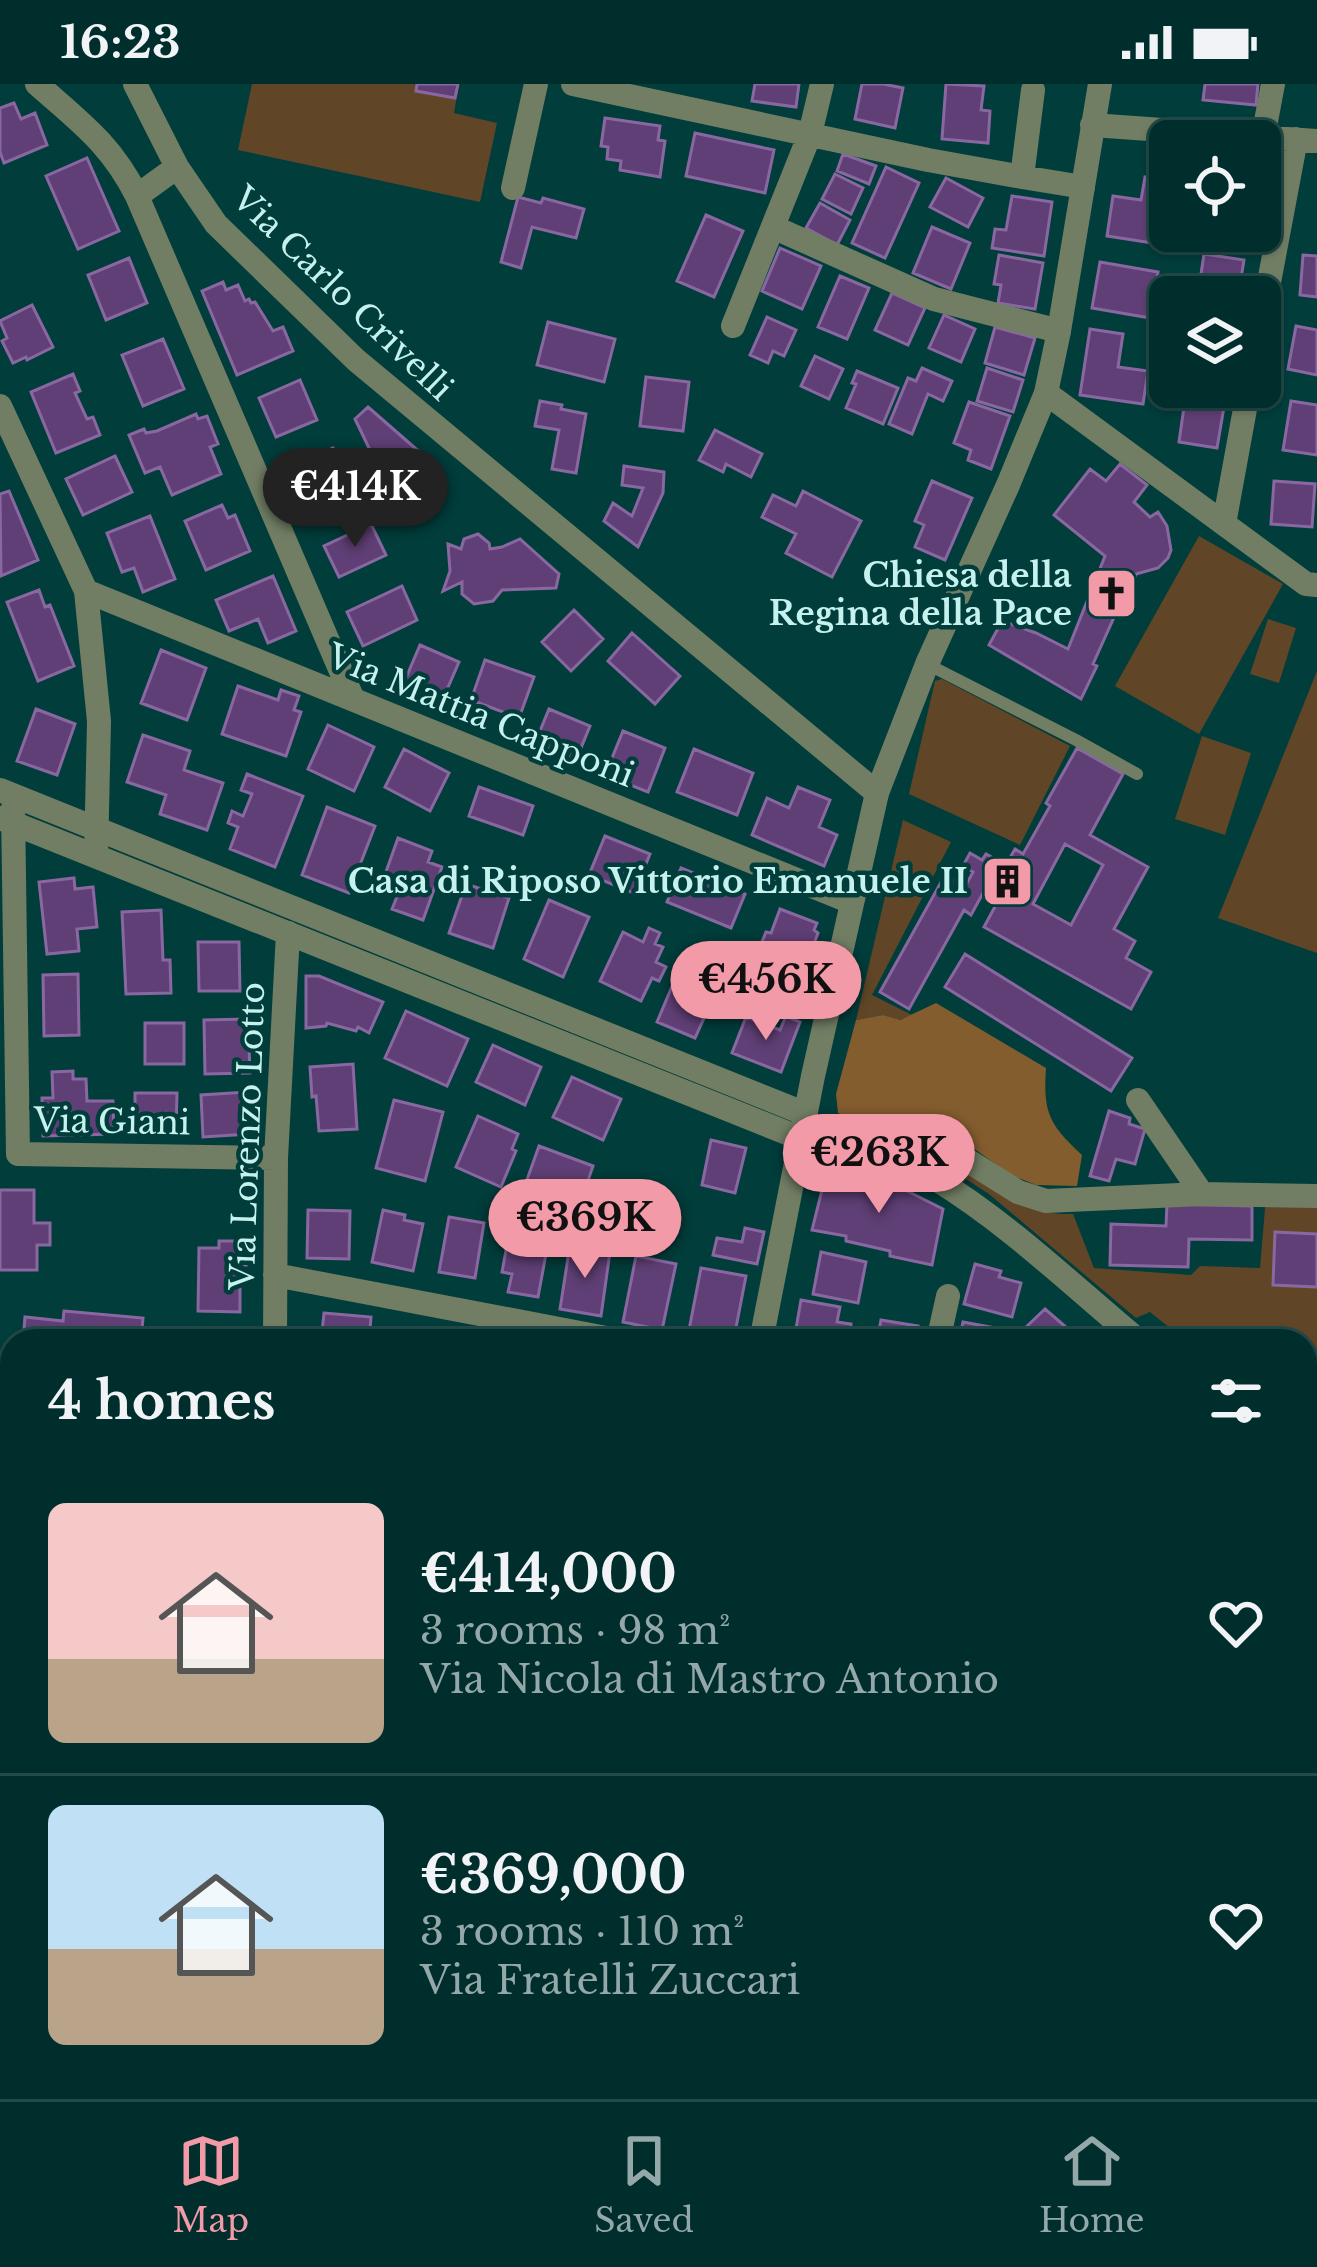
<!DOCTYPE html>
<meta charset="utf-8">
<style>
:root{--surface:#002e2c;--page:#0a3634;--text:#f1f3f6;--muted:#95a8a9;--line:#224a48;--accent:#f39aa8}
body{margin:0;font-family:"Libre Baskerville",serif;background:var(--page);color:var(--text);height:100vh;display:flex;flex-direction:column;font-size:45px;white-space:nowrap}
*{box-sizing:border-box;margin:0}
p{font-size:39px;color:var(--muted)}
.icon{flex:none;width:66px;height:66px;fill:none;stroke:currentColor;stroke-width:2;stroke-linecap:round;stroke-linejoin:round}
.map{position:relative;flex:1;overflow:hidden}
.panel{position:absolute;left:0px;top:1245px;width:1317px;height:771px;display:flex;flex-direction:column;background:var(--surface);border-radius:36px 36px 0 0;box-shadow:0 3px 9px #0004,0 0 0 3px var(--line)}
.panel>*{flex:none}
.fabs{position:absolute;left:1149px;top:36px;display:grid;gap:24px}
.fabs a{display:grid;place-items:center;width:132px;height:132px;border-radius:18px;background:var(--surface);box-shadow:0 3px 9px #0004,0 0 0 3px var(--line);font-size:60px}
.price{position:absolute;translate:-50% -102px;padding:0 27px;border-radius:42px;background:var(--accent);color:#111;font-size:39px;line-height:78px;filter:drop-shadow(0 3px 6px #0008)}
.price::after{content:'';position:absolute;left:50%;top:72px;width:36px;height:27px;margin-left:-18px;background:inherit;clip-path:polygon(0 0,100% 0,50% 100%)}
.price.current{background:#222;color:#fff}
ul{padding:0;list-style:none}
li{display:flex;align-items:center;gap:36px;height:300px;padding:0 48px}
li+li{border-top:3px solid var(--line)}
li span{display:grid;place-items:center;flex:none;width:336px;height:240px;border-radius:18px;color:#555}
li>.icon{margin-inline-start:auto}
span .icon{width:144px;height:144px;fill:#fffc;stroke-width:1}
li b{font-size:51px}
h2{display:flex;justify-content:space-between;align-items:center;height:144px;padding:0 48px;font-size:51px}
.status{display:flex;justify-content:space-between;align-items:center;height:84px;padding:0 60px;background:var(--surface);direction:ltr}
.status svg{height:33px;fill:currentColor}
.tab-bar{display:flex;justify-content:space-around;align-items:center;height:168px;border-top:3px solid var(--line);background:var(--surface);font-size:33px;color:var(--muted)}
.tab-bar a{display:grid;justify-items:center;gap:6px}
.tab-bar .current{color:var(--accent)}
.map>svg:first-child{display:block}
</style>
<div class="status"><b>16:23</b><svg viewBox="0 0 49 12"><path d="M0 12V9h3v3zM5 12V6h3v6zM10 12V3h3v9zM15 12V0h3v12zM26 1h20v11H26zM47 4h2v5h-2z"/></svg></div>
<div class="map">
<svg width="1317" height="2015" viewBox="0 0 1317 2015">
<rect width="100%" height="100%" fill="#003d3b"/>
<path fill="#604627" d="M 252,0 L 459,0 L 454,29 L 497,39 L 480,118 L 238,66 Z
M 1199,452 L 1283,500 L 1199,650 L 1115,602 Z
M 1268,535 L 1296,544 L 1279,599 L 1250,590 Z
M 1317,587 L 1317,869 L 1218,834 Z
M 942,595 L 1070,662 L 1020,761 L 909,710 L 935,597 Z
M 1202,652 L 1251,669 L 1225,751 L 1175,735 Z
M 903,736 L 951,758 L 872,911 L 912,931 L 899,936 L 883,931 L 856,936 Z
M 943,1073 C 984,1100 1022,1132 1073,1130 L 1094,1184 L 1191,1191 L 1200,1182 L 1260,1184 L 1266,1113 L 1317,1112 L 1317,1322 L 1305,1321 L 1305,1257 L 1186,1257 L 1150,1228 L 1136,1234 L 989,1110 L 938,1077 Z
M 1108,2004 L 1259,2004 L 1255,2015 L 1108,2015 Z"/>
<path fill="#845d2f" d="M 936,919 L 1046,984 C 1043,1029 1049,1040 1082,1071 L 1077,1102 L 1036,1101 L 1011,1091 L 959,1054 L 937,1045 L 908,1043 L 871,1046 L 838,1029 L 836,1010 L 856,936 L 883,931 L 900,936 Z"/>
<path fill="#5f3f75" stroke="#8968a1" stroke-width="3" fill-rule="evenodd" d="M 417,0 L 458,0 L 455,14 L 416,7 Z
M 755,0 L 799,0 L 796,23 L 752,17 Z
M 862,0 L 883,0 L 903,4 L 895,44 L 855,35 Z
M 946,0 L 984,2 L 981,26 L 990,27 L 988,59 L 942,55 Z
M 1205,0 L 1258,0 L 1256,21 L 1203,16 Z
M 14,19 L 21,35 L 35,29 L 47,61 L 4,79 L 0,68 L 0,24 Z
M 605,34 L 660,42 L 658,56 L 665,57 L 660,93 L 620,86 L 621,77 L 607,75 L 608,63 L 601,62 Z
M 695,49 L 774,66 L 765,109 L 686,92 Z
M 843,70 L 876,82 L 869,100 L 837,87 Z
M 87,74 L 119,147 L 78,165 L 46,92 Z
M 886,83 L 919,99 L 885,174 L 852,159 Z
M 835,90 L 863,104 L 851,130 L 822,115 Z
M 1145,93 L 1168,97 L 1166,111 L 1170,112 L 1170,147 L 1175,147 L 1172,162 L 1107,152 L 1113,112 L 1141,116 Z
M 946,94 L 983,114 L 968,143 L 930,123 Z
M 1012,112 L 1052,118 L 1044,172 L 992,164 L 995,145 L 1006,146 Z
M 518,113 L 541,119 L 543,114 L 584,125 L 576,154 L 532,143 L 521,184 L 501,178 Z
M 820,119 L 850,136 L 837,161 L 806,144 Z
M 706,131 L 743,147 L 714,213 L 677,197 Z
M 932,143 L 970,159 L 951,205 L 913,189 Z
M 780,164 L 821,182 L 802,225 L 762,207 Z
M 1204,170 L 1244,176 L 1238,213 L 1198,210 Z
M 999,171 L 1043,179 L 1035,225 L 998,219 L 1001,201 L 994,200 Z
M 1303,171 L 1317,172 L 1317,213 L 1300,211 Z
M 129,174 L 147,219 L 106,236 L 88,191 Z
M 1100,178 L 1158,188 L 1150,234 L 1092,224 Z
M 840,192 L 869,204 L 847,255 L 818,243 Z
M 223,198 L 226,206 L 238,201 L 245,217 L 249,215 L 251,219 L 255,218 L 273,247 L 283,243 L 293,267 L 237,291 L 202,207 Z
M 892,209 L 925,224 L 908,261 L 875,246 Z
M 32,221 L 53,263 L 27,276 L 26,273 L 13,279 L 2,257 L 7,254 L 0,237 Z
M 944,231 L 975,245 L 961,278 L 929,264 Z
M 767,233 L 796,246 L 784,272 L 773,267 L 768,279 L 750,271 Z
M 548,238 L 615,255 L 604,298 L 537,281 Z
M 1296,242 L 1317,246 L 1317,291 L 1288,285 Z
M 995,243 L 1035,254 L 1024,291 L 985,279 Z
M 1090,245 L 1123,250 L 1118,283 L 1148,287 L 1143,320 L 1080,311 Z
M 163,255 L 184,305 L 143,322 L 122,271 Z
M 815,272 L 843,285 L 829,315 L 801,302 Z
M 922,284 L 952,297 L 943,317 L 928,310 L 912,350 L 889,340 L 908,294 L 916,297 Z
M 987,284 L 1023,296 L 1013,328 L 977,317 Z
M 857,287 L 898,304 L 883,340 L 846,324 L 856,300 L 852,299 Z
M 73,290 L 80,307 L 75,309 L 87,335 L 93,333 L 100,351 L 56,369 L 31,308 Z
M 646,293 L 689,298 L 683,347 L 640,342 Z
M 300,296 L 317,336 L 276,353 L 259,314 Z
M 1185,316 L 1224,323 L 1217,364 L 1179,358 Z
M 540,317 L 562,321 L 561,325 L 586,330 L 576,389 L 552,385 L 559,346 L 535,342 Z
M 1291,317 L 1317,321 L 1317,371 L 1283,366 Z
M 969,318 L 1010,332 L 991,385 L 968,376 L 971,366 L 954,359 Z
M 368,323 L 431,378 L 395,418 L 355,335 Z
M 196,330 L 198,335 L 207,332 L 218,360 L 210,363 L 221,390 L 172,411 L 160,383 L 145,389 L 129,351 L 144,345 L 146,349 L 157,347 Z
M 715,346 L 762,370 L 751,393 L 726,380 L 723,388 L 699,376 Z
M 333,364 L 353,409 L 321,423 L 312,402 L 303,406 L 292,382 Z
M 115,372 L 132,408 L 83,431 L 66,395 Z
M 1120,380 L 1147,401 L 1134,418 L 1150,433 L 1158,428 L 1167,442 L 1171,466 L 1168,474 L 1158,484 L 1136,490 L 1122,532 L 1116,529 L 1093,580 L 1097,582 L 1081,615 L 989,561 L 1002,537 L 1036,549 L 1068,565 L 1105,472 L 1054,431 L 1090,385 L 1106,397 Z
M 624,382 L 664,388 L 663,409 L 638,463 L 604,437 L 613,419 L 632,432 L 643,404 L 622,401 Z
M 932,397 L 972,414 L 945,476 L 915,463 L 924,441 L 915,437 Z
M 1274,397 L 1315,400 L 1312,443 L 1271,440 Z
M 9,407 L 38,476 L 1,492 L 0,410 Z
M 803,407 L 861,437 L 832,493 L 786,469 L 796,450 L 762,433 L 773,411 L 796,422 Z
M 222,421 L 228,434 L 235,431 L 250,467 L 206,486 L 185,437 Z
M 150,432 L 175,495 L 143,508 L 134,484 L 122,488 L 107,449 Z
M 371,440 L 386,471 L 339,493 L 324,462 Z
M 478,450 L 489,459 L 490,465 L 502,463 L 520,455 L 559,490 L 556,504 L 502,506 L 493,517 L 474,520 L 462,510 L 462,498 L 443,507 L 450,487 L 448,460 L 461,465 L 464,455 Z
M 273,492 L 296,547 L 268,559 L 258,535 L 229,547 L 216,516 Z
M 402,502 L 417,536 L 363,562 L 347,528 Z
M 39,506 L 45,523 L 50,521 L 74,582 L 38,597 L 7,518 Z
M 574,526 L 603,555 L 571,587 L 542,558 Z
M 632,549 L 680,592 L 655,620 L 608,577 Z
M 420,561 L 459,578 L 439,624 L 400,608 Z
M 161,566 L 206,584 L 187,636 L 141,619 Z
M 485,576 L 534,593 L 519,634 L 471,616 Z
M 238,602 L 278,616 L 281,606 L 299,612 L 294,626 L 301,628 L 286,672 L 222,650 Z
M 36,625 L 75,640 L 57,691 L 17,677 Z
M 549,625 L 590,642 L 576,676 L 535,659 Z
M 328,641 L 374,663 L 354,707 L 308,685 Z
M 623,647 L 665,664 L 648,708 L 605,691 Z
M 143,651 L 190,667 L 184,686 L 223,699 L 207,746 L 160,730 L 166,711 L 127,698 Z
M 1077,664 L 1123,690 L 1090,751 L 1148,783 L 1114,845 L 1135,857 L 1126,874 L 1151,888 L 1131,925 L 984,843 L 998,817 L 983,809 L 971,831 L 964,826 L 909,925 L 880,908 L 945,791 L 965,803 L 973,788 L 963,782 L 970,769 L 982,776 L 986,770 L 1006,781 L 1015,765 L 1023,770 L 1050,722 L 1046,719 ZM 1065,760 L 1103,781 L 1071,841 L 1033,820 Z
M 404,665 L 449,689 L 430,727 L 385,703 Z
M 694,665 L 753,689 L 737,731 L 677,708 Z
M 247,690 L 303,712 L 275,783 L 230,765 L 238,743 L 228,739 L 232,727 L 243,732 L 252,710 L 241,706 Z
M 479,703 L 533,722 L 523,751 L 469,732 Z
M 798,703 L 830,716 L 819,743 L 837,751 L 824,782 L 752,751 L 767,714 L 789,724 Z
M 327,723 L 375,742 L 349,809 L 302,791 Z
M 605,752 L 650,770 L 634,809 L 589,791 Z
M 398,754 L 432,767 L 428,778 L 442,783 L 423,836 L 392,825 L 400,805 L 382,799 Z
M 681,784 L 745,810 L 731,844 L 667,818 Z
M 74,794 L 75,805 L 93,803 L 97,843 L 77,845 L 79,867 L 47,870 L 39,798 Z
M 466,800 L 509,814 L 493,864 L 449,849 Z
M 549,816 L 589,833 L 563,893 L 524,875 Z
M 780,825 L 817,839 L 814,846 L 818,849 L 805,883 L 759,865 L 766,848 L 771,849 Z
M 161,826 L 163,876 L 170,876 L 171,909 L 126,910 L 122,828 Z
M 649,844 L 660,849 L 655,860 L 663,863 L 656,878 L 666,883 L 659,897 L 652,894 L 641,917 L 600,897 L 623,848 L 643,858 Z
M 198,858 L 239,858 L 240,907 L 199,907 Z
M 965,870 L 1132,974 L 1111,1007 L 945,903 Z
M 78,890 L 79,951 L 44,952 L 43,891 Z
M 306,892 L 319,892 L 383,918 L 369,949 L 358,943 L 356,947 L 327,939 L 326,942 L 306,944 Z
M 676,893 L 715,910 L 695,954 L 657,938 Z
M 406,927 L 468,955 L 447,1002 L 385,974 Z
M 786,932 L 800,938 L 781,988 L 732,969 L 746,933 L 780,946 Z
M 248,935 L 250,989 L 205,990 L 204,936 Z
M 145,939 L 184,939 L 184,980 L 145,980 Z
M 493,961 L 541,983 L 525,1021 L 476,998 Z
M 353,980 L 357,1045 L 319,1047 L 316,1012 L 312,1013 L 310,983 Z
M 73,987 L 73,995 L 86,995 L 87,1017 L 113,1017 L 114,1050 L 43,1052 L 42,1014 L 53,1014 L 52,988 Z
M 572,993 L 621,1015 L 603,1056 L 553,1033 Z
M 247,1008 L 249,1050 L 203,1053 L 201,1011 Z
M 135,1009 L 177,1009 L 176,1051 L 135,1051 Z
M 394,1016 L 443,1028 L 425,1097 L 376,1084 Z
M 1109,1027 L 1130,1034 L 1129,1040 L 1145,1045 L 1135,1080 L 1116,1075 L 1109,1097 L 1090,1092 Z
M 478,1032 L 518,1050 L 512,1065 L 516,1067 L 501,1103 L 456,1083 Z
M 711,1056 L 746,1064 L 735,1109 L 702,1101 Z
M 539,1062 L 593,1082 L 579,1123 L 523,1107 Z
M 852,1088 L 889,1098 L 943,1125 L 932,1181 L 890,1172 L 890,1167 L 846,1157 L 846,1152 L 812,1146 L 826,1090 Z
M 0,1106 L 34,1106 L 34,1139 L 50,1139 L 50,1161 L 37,1161 L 37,1186 L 0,1186 Z
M 1167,1120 L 1252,1122 L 1252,1156 L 1189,1155 L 1188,1183 L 1110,1181 L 1111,1140 L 1166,1142 Z
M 308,1126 L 350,1127 L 349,1175 L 307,1174 Z
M 383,1126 L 405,1131 L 404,1136 L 423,1140 L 413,1187 L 372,1178 Z
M 449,1133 L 484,1139 L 475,1194 L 439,1188 Z
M 745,1144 L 764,1148 L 757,1180 L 713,1171 L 717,1154 L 742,1158 Z
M 1275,1148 L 1317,1150 L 1317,1203 L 1273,1201 Z
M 529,1151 L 549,1154 L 538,1213 L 508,1208 L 512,1190 L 502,1188 L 507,1161 L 527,1164 Z
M 219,1157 L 247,1157 L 246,1181 L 240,1180 L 240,1228 L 198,1227 L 199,1164 L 219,1164 Z
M 570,1161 L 610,1168 L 601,1232 L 560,1225 Z
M 821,1168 L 866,1178 L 858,1219 L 813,1210 Z
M 636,1172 L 676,1180 L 662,1246 L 623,1238 Z
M 975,1180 L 1001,1187 L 999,1193 L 1021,1199 L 1012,1233 L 964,1220 Z
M 701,1184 L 746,1192 L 734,1254 L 689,1246 Z
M 801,1216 L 840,1223 L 837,1238 L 851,1240 L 849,1253 L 834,1250 L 833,1257 L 794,1256 Z
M 1045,1225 L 1082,1257 L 1021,1257 L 1023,1246 Z
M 64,1227 L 143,1234 L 141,1257 L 23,1257 L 25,1233 L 63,1237 Z
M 324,1229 L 371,1233 L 369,1257 L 321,1257 Z
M 881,1236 L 918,1242 L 915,1257 L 877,1257 Z
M 963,1238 L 1001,1245 L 999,1257 L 959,1257 Z
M 12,1625 L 12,1666 L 0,1666 L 0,1626 Z
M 1305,1645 L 1317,1646 L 1317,1685 L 1305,1684 Z
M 0,1736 L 12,1736 L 12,1772 L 0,1772 Z
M 0,1828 L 12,1828 L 12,1862 L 0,1862 Z
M 1305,1839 L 1308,1839 L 1307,1850 L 1317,1850 L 1317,1894 L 1305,1893 Z
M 12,1952 L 12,1985 L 0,1985 L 0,1953 Z
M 253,2004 L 303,2004 L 305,2007 L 295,2015 L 239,2015 Z
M 652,2004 L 683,2004 L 681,2006 L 687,2011 L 684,2015 L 642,2015 Z"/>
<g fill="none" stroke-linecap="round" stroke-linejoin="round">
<path stroke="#717e64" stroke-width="12" d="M 927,580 L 1076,656 L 1137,690"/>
<path stroke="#717e64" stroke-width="24" d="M 37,0 C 80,38 111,60 137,112
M 135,0 L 177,83 L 216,140 L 356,276 L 877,709
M 573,0 L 928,76 L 1022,93
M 1033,6 L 1022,93 L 1083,103
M 1092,41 L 1317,57
M 1263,53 L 1273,0
M 177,83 L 137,112 L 352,613
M 513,104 L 536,0
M 773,143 L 934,215 L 1059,247
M 733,242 L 810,50 L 822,0
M 1260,246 L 1296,55
M 1046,309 L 1306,500 L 1317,501
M 0,322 L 86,507 L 99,637 L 96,772
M 1224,440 L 1249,303
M 86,507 L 851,818
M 13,724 L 18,1070 L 276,1074
M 1138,1016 L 1202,1110
M 868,1067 L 898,1061 L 930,1060 L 954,1068 L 1018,1108 L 1046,1117 L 1202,1110 L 1317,1112
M 275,1191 L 622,1257
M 275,1257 L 276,1074 L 288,849
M 938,1257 L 948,1212
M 0,1597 L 12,1597
M 1305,1712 L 1317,1713
M 0,1799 L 12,1800
M 1305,1949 L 1317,1952
M 106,2004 L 140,2015"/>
<path stroke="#717e64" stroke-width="24" d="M 0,706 L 806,1030
M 0,734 L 802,1055
M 804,1043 C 844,1058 899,1073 934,1094 C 1008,1139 1073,1202 1139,1257
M 761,1257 L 813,992 L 877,709 L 927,580 L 1008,401 L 1046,309 L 1059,247 L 1100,0
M 1305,1399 L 1317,1409
M 625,2015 L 635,2004
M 697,2015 L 697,2004"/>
</g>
<defs>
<symbol id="church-square" viewBox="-11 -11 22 22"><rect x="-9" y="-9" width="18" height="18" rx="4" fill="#f39aa8" stroke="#003d3b"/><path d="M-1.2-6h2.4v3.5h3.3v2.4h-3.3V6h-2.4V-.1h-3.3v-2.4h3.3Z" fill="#111"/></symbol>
<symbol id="building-square" viewBox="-11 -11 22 22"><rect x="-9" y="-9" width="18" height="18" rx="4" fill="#f39aa8" stroke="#003d3b"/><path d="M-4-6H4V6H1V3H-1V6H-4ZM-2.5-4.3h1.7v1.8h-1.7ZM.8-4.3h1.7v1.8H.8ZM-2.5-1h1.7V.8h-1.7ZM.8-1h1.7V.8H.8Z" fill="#111"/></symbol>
</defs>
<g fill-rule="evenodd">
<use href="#church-square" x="1082" y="480" width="59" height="59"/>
<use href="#building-square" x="978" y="768" width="59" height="59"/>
</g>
<g text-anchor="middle" stroke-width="9" stroke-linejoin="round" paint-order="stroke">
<g font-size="33" fill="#c5f2ee" stroke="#003d3b">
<text transform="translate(343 209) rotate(44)" y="12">Via Carlo Crivelli</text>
<text transform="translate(481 631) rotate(22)" y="12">Via Mattia Capponi</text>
<text transform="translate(112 1037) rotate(1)" y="12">Via Giani</text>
<text transform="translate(247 1052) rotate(-88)" y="12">Via Lorenzo Lotto</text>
</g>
<g font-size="33" font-weight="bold" fill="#c5f2ee" stroke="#003d3b" text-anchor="end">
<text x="1072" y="503">Chiesa della<tspan x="1072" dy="38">Regina della Pace</tspan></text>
<text x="968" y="809">Casa di Riposo Vittorio Emanuele II</text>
</g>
</g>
</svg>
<div class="fabs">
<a><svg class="icon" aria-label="locate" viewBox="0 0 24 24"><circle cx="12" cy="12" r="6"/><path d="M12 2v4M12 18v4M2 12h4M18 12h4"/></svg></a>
<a><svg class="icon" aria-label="layers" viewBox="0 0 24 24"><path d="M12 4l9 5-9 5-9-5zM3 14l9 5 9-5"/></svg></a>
</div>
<b class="price current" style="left:355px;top:466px">€414K</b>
<b class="price" style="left:766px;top:959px">€456K</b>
<b class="price" style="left:879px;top:1132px">€263K</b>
<b class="price" style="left:585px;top:1197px">€369K</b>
<section class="panel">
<h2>4 homes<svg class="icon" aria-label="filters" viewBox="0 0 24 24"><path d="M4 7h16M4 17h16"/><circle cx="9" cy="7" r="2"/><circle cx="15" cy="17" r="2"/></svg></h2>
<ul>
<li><span style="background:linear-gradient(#f6c9c9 65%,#b9a48a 0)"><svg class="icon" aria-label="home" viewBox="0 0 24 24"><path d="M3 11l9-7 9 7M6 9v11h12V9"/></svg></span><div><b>€414,000</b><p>3 rooms · 98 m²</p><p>Via Nicola di Mastro Antonio</p></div><svg class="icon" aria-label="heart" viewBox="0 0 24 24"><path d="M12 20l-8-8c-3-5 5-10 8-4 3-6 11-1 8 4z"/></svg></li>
<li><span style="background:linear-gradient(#bfe0f5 60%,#b9a48a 0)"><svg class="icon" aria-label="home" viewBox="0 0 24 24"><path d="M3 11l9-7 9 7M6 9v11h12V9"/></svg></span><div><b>€369,000</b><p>3 rooms · 110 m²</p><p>Via Fratelli Zuccari</p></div><svg class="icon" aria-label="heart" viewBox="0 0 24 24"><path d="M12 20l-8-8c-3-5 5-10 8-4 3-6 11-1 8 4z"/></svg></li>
</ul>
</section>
</div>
<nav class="tab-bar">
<a class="current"><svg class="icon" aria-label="map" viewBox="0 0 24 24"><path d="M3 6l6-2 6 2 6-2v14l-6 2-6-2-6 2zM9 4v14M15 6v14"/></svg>Map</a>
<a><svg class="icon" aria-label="saved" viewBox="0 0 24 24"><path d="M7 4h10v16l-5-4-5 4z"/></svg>Saved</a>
<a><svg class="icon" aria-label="home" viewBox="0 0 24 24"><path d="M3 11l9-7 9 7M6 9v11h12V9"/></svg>Home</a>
</nav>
